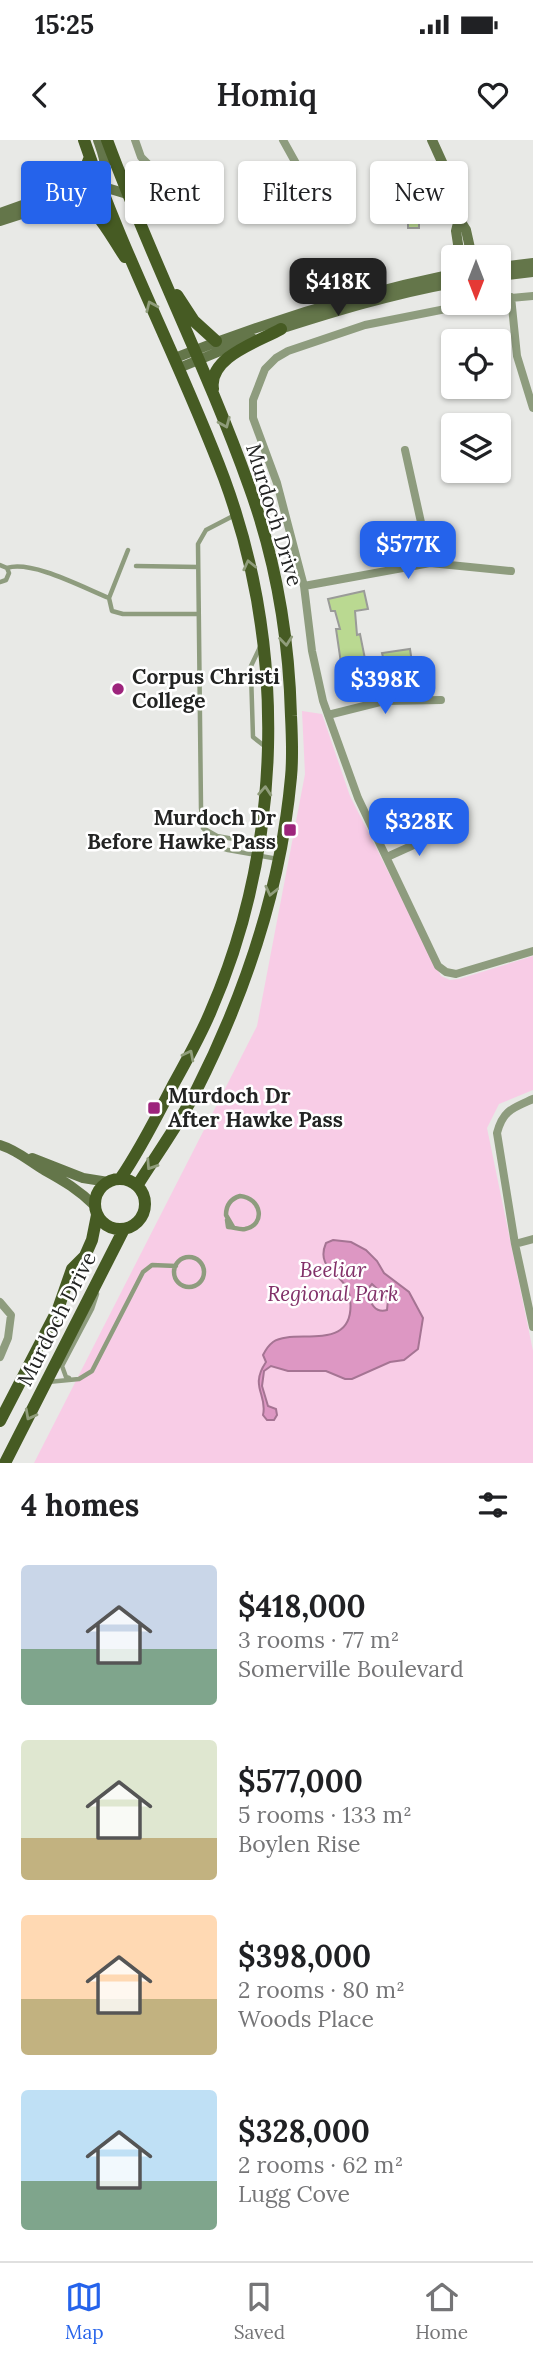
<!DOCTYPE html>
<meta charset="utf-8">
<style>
:root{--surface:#fff;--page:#f6f6f6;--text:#202124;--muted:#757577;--line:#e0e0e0;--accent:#2563eb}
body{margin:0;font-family:Lora,serif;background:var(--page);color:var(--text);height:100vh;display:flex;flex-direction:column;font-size:26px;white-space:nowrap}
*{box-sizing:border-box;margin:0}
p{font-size:23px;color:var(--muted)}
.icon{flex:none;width:38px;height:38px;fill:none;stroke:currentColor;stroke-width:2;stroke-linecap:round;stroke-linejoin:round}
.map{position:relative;height:1323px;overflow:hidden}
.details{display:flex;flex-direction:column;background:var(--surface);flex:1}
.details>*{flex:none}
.banner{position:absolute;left:21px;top:21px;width:492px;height:63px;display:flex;gap:14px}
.needle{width:46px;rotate:180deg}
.buttons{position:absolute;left:441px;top:105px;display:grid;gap:14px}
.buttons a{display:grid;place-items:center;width:70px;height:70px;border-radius:7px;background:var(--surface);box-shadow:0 2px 5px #0004;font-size:35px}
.price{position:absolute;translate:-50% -60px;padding:0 16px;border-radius:14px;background:var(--accent);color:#fff;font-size:23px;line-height:46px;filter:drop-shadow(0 2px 4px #0008)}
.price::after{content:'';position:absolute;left:50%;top:42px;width:21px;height:16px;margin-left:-10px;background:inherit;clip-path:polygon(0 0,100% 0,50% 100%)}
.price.on{background:#222;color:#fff}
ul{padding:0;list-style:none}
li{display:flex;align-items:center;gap:21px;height:175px;padding:0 21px}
li span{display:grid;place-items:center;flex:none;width:196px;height:140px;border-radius:7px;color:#555}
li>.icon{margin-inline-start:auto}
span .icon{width:84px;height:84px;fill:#fffc;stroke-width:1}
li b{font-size:30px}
h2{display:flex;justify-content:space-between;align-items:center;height:84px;padding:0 21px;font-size:30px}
.chip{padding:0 24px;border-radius:7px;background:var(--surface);box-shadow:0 2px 5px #0004;font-size:24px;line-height:63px}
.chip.on{background:var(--accent);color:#fff}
.status{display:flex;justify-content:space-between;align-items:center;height:49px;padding:0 35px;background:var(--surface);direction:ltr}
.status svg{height:19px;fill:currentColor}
header{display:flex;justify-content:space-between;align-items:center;height:91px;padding:0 21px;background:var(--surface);font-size:32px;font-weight:600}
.menu{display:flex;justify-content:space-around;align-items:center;height:98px;border-top:2px solid var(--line);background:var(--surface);font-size:19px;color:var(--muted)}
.menu a{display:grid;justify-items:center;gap:4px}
.menu .on{color:var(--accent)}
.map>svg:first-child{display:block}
</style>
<div class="status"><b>15:25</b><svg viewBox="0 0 49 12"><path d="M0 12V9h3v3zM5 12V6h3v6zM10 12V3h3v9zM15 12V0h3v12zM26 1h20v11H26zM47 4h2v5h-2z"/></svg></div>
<header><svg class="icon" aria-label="back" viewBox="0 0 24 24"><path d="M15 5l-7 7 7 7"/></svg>Homiq<svg class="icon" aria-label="heart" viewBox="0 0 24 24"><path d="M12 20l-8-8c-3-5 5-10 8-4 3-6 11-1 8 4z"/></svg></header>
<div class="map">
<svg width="533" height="1323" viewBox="0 0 533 1323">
<rect width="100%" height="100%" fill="#e8e9e6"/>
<path fill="#f8cce6" d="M 302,571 L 322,574 L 350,656 L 441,836 L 450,840 L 459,839 L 533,816 L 533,950 L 499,964 L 487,988 L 533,1211 L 533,1323 L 34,1323 L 257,886 L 305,634 Z"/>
<path fill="#dd97c3" stroke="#a57493" stroke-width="2" fill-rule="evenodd" d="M 333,1100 L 351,1102 L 366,1110 L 377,1121 L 384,1133 L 409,1152 L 423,1178 L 418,1209 L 404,1220 L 390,1222 L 352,1239 L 345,1239 L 326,1231 L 288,1231 L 271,1226 L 264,1231 L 262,1246 L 268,1266 L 276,1269 L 277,1275 L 274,1280 L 267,1280 L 263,1275 C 268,1255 249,1247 266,1222 L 263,1215 C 265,1211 269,1205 273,1202 C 294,1187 357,1215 350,1158 C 347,1133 314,1131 326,1103 ZM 372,1144 L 388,1159 L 387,1170 C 374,1174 370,1161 366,1151 Z"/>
<path fill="#bad991" stroke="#9a9b98" stroke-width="2" d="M 408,63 L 428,63 L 428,71 L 433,71 L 433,83 L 419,83 L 419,88 L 408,88 Z
M 364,451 L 368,469 L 355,471 L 357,495 L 360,494 L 365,519 L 383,517 L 382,513 L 410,509 L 414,536 L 402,538 L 400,534 L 390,535 L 387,525 L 370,525 L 374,545 L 344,552 L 339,524 L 341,523 L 336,489 L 340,489 L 335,471 L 331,471 L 328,459 Z"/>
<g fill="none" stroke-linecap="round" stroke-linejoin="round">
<path stroke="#8e9c7e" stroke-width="4.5" d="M 233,376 L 206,390 L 198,404 L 201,668 L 203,687 L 212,705 L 228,710 L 278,719
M 128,410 L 109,458 L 112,471 L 123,474 L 198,474
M 0,425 L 7,428 L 9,433 L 6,440 L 0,442
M 136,426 L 198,427
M 7,428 C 32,420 84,448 109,458
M 260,507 L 251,526 L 251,533 L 253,597 L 267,608
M 203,688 L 217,696 L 279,707
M 227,1080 L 228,1087 C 234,1087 239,1090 245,1089 C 266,1085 262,1058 240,1056 C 230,1059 226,1065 226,1075 L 233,1087
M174 1132a15 15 0 1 1 30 0a15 15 0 1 1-30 0Z
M 69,1238 L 66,1237 L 62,1226 L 92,1169 L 97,1154
M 48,1242 L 79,1239 L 92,1231 L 143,1132 L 152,1125 L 176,1126"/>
<path stroke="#8e9c7e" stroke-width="8" d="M 135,0 L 141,17 L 157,33
M 283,0 L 298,27
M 511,157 L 517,216 L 533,268
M 499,159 L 533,156
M 476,163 L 365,185 L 288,211 L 276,218 L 265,229 L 253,260 L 253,278 L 277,343 L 304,446 L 312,511 L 323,561 L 358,658 L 438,826 L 446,832 L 456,834 L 533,811
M 405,310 L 430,423
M 304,446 L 430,423 L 511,431
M 328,575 L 384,561 L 441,560
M 387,717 L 440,693
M 533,959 C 513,968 503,970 497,993 L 515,1104 L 533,1187
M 515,1104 L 533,1099
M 0,1162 L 11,1175 L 8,1198 L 0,1217"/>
<path stroke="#64764a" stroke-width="10" d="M 432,0 L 447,33 L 459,79 L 466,90 L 472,117
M 0,73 L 87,42 L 127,54
M 459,79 L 456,91 L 460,117
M 0,81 L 90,52 C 112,36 106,23 98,0
M 499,127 L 533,123
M 499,136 L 533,132
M 274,191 C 333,172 392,154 453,143
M 175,218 C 265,182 357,154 453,134
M 179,228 L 252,198
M 0,1005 C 17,1010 29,1021 44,1030 C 64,1041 79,1050 95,1066
M 32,1018 L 83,1038 L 108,1042"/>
<path stroke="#465b23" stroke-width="12" d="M 84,0 C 123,115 181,224 224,338 C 287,509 283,706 210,873 C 199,899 185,923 172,947 C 156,978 140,1010 120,1039
M 107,0 C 150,117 207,228 249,346 C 276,420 289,497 291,576 C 292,596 293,617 291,637 C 281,748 246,852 196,951 C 179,984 157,1014 137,1046
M 68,49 L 83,34 L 90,17
M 72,58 C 99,68 109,94 125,117
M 177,155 L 194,181 L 216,201
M 213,249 C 208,217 258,202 281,189
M95 1064a25 25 0 1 1 50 0a25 25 0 1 1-50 0Z
M 0,1281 L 58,1169 L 72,1129 L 85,1116 L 92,1100 L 97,1075
M 5,1323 L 124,1089"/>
</g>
<defs><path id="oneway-chevron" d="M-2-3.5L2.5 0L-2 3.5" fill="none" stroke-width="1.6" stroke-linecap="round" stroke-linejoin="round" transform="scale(1.75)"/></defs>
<g stroke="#909d7b">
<use href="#oneway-chevron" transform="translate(151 166) rotate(-114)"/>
<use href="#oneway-chevron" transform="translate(225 283) rotate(67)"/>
<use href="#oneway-chevron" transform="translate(249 425) rotate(-103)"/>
<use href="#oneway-chevron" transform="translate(286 501) rotate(84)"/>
<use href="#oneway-chevron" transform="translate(265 651) rotate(-86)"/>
<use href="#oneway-chevron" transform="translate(271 751) rotate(103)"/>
<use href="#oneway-chevron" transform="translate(189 915) rotate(-63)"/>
<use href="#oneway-chevron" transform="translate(151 1025) rotate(123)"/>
<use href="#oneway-chevron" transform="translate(30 1275) rotate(118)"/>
</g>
<g fill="#9d247c" stroke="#fff" stroke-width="2.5">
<circle cx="118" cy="549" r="7"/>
<rect x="283" y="683" width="14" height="14" rx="3.5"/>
<rect x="147" y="961" width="14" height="14" rx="3.5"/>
</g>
<g text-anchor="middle" stroke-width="5" stroke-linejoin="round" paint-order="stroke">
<g font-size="21" fill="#232423" stroke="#fff">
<text transform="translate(274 375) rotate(73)" y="7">Murdoch Drive</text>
<text transform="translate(57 1179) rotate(-63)" y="7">Murdoch Drive</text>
</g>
<g font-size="21" font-weight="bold" fill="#232423" stroke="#fff" text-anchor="start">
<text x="132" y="544">Corpus Christi<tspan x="132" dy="24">College</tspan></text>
<text x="276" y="685" text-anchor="end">Murdoch Dr<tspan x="276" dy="24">Before Hawke Pass</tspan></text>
<text x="168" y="963">Murdoch Dr<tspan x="168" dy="24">After Hawke Pass</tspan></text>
</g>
<g font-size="21" font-style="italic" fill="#823169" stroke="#fff">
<text x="333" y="1137">Beeliar<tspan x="333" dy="24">Regional Park</tspan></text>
</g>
</g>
</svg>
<div class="buttons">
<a><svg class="needle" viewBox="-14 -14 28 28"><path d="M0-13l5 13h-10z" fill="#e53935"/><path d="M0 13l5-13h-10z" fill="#757577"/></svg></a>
<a><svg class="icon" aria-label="locate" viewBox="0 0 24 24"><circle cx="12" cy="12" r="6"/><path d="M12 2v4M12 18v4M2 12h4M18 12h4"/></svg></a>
<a><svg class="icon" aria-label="layers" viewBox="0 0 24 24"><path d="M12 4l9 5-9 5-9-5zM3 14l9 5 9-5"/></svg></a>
</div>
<b class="price on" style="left:338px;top:178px">$418K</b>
<b class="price" style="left:408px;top:441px">$577K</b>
<b class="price" style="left:385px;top:576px">$398K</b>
<b class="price" style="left:419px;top:718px">$328K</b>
<div class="banner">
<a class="chip on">Buy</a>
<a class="chip">Rent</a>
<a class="chip">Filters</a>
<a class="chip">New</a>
</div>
</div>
<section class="details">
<h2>4 homes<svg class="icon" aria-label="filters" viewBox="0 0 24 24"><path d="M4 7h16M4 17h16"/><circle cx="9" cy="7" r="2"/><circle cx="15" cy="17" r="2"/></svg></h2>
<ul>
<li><span style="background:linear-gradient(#c9d6e8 60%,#7fa58c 0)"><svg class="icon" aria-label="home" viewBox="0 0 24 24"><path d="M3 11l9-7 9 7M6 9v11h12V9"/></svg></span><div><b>$418,000</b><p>3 rooms · 77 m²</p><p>Somerville Boulevard</p></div></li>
<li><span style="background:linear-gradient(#dfe7d0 70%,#c2b280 0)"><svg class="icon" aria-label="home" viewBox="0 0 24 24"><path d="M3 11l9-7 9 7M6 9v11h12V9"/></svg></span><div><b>$577,000</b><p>5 rooms · 133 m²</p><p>Boylen Rise</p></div></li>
<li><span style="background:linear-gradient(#ffd9b3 60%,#c2b280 0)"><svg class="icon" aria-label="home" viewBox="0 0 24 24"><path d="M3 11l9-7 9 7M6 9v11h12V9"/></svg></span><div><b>$398,000</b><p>2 rooms · 80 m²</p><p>Woods Place</p></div></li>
<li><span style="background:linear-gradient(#bfe0f5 65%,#7fa58c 0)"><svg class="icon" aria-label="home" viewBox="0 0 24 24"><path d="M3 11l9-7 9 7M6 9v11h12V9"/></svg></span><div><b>$328,000</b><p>2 rooms · 62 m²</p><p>Lugg Cove</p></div></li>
</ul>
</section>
<nav class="menu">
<a class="on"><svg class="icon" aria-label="map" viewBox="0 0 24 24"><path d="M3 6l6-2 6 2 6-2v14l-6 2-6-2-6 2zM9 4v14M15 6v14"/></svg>Map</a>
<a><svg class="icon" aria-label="saved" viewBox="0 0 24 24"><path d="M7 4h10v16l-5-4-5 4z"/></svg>Saved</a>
<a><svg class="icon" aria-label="home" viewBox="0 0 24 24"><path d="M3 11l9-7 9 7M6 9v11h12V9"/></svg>Home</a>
</nav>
